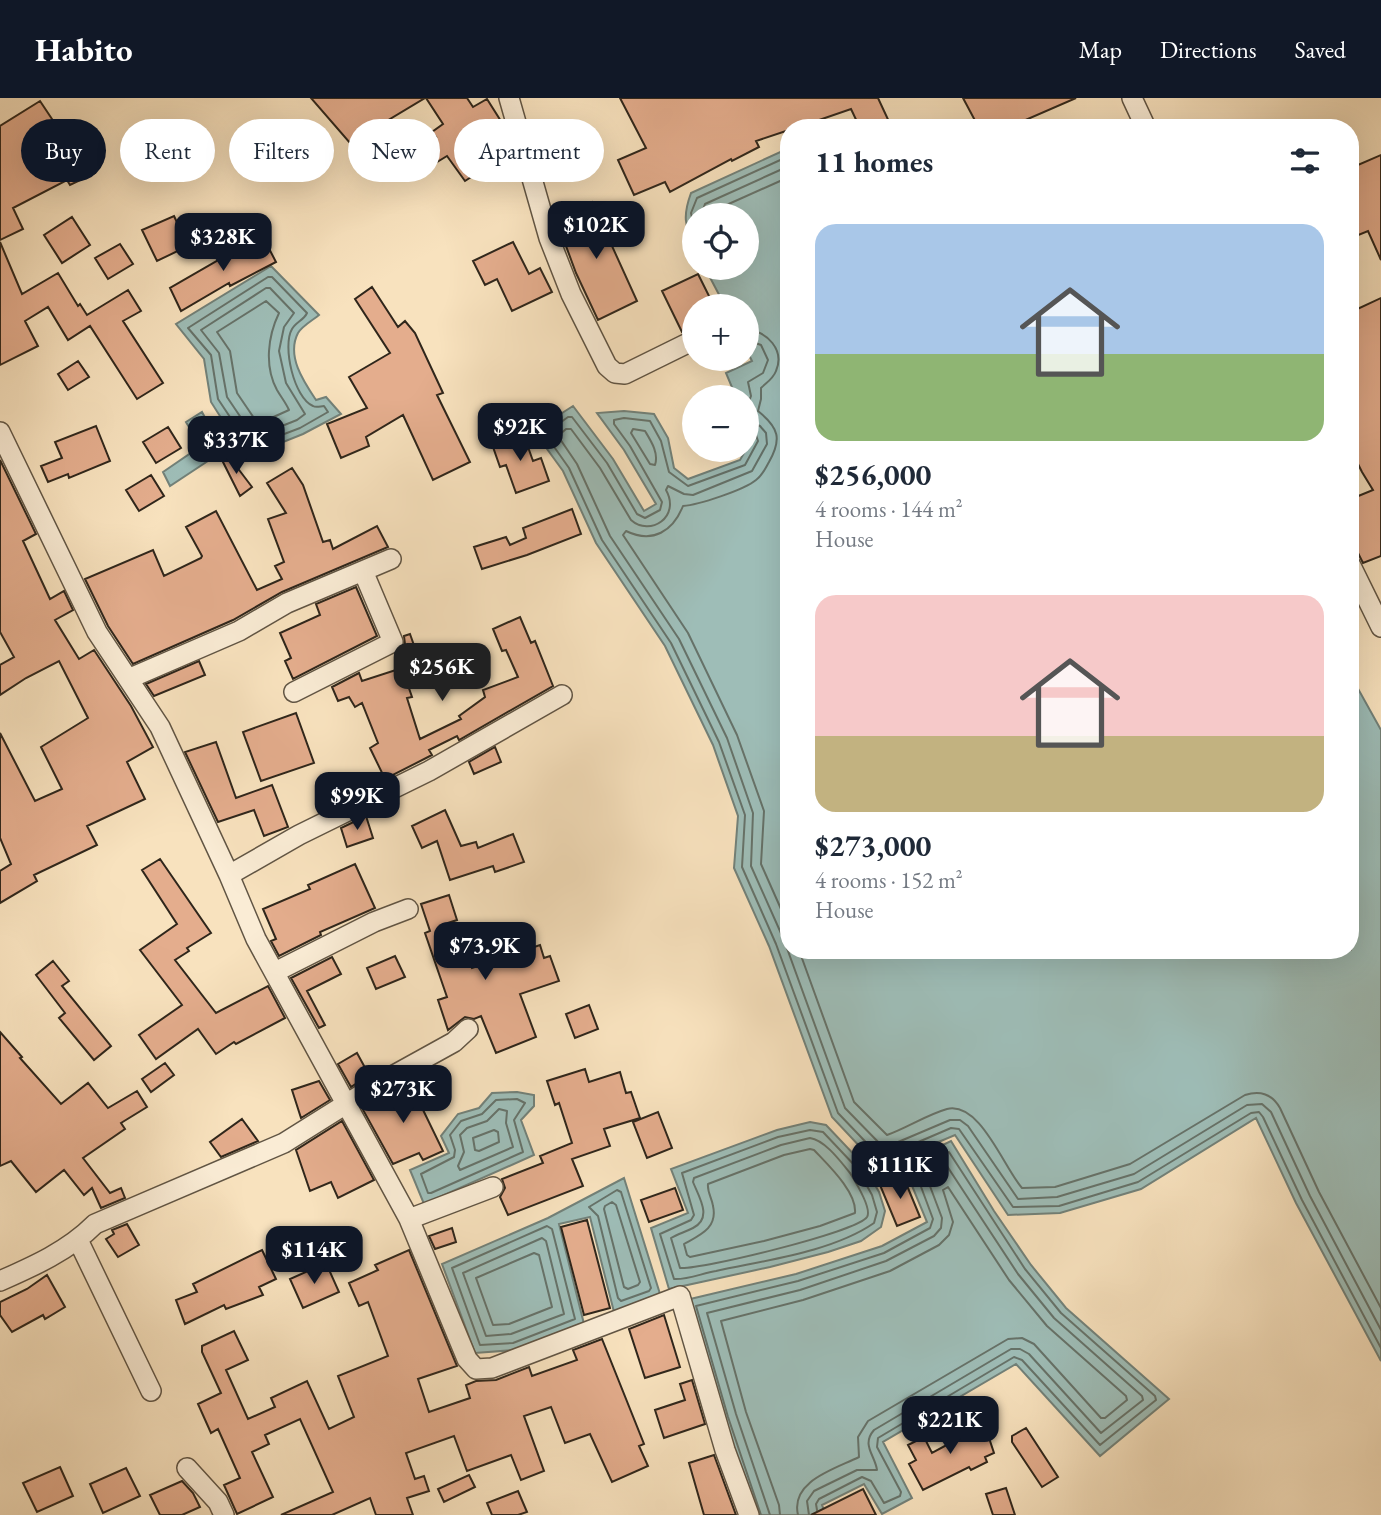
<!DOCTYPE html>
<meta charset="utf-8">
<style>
:root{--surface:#fff;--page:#f6f6f7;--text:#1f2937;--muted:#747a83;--accent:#111827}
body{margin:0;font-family:"EB Garamond",serif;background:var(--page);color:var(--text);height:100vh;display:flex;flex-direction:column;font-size:26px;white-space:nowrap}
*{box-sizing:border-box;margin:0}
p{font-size:23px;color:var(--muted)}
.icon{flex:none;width:38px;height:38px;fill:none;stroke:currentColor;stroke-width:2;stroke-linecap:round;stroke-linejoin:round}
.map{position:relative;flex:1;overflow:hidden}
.panel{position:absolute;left:780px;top:21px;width:579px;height:840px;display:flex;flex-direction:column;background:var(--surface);border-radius:28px;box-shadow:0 7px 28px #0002}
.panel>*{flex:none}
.top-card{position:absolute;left:21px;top:21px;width:654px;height:63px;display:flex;gap:14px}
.fabs{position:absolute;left:682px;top:105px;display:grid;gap:14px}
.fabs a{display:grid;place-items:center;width:77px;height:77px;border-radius:50%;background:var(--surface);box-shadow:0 7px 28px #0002;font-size:35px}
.price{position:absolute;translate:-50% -60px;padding:0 16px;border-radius:14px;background:var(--accent);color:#fff;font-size:23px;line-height:46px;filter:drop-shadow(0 2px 4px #0008)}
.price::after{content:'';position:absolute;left:50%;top:42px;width:21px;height:16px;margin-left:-10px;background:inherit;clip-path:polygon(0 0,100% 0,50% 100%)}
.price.current{background:#222;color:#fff}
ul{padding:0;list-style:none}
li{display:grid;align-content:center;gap:14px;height:371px;padding:0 35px}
li span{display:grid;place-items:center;height:217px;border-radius:21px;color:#555}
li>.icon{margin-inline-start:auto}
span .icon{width:126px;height:126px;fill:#fffc;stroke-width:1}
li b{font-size:30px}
h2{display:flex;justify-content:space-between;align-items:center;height:84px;padding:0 35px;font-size:30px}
.chip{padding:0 24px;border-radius:32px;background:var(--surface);box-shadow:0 7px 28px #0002;font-size:24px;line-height:63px}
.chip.current{background:var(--accent);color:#fff}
header{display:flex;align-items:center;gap:42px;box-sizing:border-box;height:98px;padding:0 35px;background:var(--accent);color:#fff}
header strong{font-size:33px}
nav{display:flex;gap:38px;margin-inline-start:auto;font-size:24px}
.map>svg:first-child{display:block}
</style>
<header>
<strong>Habito</strong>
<nav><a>Map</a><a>Directions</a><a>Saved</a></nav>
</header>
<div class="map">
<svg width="1381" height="1417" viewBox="0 0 1381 1417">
<rect width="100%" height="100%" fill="#f8e2be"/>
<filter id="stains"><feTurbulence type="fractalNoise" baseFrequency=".00286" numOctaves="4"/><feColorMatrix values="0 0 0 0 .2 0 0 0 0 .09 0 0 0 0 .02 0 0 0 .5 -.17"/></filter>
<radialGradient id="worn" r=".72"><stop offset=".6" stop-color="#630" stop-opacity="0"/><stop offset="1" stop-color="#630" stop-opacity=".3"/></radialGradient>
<path fill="#9ebdb7" stroke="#728179" stroke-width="2" d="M 789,50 L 789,852 L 1351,852 L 1351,578 L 1381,632 L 1381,1263 L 1296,1105 L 1256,1020 L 1141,1091 L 1060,1115 L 1008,1117 L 955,1037 L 879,1069 L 832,1019 L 769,848 L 734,770 L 738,718 L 713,647 L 665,548 L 596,445 L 563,373 L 534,333 L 573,308 L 613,361 L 644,413 L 656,406 L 624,352 L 597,315 L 624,313 L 654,316 L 668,340 L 674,370 L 688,381 L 740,362 L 751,343 L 747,330 L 747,299 L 736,299 L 726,275 L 752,263 L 747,253 L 747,208 L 725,208 L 705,170 L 747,170 L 747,117 L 695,117 L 695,149 C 684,127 683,117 691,95 Z
M 271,168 L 319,217 C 313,222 302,228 298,235 C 286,258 304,284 316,302 L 326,299 L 341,316 L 303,336 L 246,359 L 211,304 L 204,261 L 176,226 Z
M 202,314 L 223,353 L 170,388 L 163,374 L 195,352 L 198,344 L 186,324 Z
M 517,994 L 534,997 L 534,1008 L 521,1022 L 534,1057 L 424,1106 L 410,1072 L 449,1055 L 441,1038 L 458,1016 L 479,1010 L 492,995 Z
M 810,1024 L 826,1027 L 863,1066 L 879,1094 L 885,1113 L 881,1129 L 861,1143 L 828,1154 L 770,1169 L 669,1191 L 651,1130 L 688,1115 L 671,1071 L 777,1032 Z
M 951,1043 L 994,1113 L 1031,1167 L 1066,1210 L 1169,1301 L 1100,1358 L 1016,1266 L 883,1344 L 912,1400 L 882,1416 L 864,1386 L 822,1407 L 826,1417 L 755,1417 L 686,1202 L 796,1176 L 882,1148 L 927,1124 L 903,1066 Z
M 624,1080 L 660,1196 L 614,1214 L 590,1119 L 559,1126 L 584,1226 L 515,1252 L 475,1255 L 442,1166 L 548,1120 Z"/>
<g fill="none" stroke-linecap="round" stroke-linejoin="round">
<path stroke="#667269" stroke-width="2" d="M 701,117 L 705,106 L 789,68
M 711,117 L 713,113 L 789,79
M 695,133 L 691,115 L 697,100 L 789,58
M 268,179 L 272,179 L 307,215 C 304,222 296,224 292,231 C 282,248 294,300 313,308 C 316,310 321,308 324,308 L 328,314 L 300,330 L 250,349 L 218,301 L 211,257 L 188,230 Z
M 266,190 L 270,190 L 294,215 L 284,229 L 279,253 L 286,285 L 305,316 L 297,322 L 254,339 L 227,299 L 219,255 L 201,232 Z
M 266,203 L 279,215 C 268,238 264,268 277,292 C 281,299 286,305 289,312 L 258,326 L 237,295 L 230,253 L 217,234 Z
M 747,232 C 767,233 785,252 776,273 C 773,281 766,285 761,290 L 761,301 L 758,313 C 779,330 782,341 769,364 C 765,371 762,378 756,382 C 744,392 698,407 683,408 C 673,433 653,446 626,433 L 623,437 L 688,535 L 737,637 L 764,713 L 761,766 L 789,829
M 747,242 L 761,247 L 768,262 L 763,275 L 748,284 L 751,298 L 747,309
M 747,323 L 760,328 L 766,335 L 767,346 L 752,373 L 693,397 L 684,396 L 668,388 L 666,392 C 681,419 650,439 631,422 L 600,370 L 571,331 L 566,331 L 558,338 L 577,366 L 610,438 L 679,541 L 727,640 L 753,715 L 751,768 L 784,842 L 845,1010 L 884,1050 L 950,1022 L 960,1022 L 968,1028 L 1018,1101 L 1057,1099 L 1134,1076 L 1247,1007 L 1262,1006 L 1271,1014 L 1310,1098 L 1381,1232
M 633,331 L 645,333 C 651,343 659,355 655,367 L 650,366 L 631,335 Z
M 747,332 L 755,334 L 758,343 L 745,367 L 688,388 L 669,374 L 661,343 L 650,323 L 624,320 L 614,322 L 614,326 L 630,348 L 662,404 L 660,412 L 645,420 L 637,416 L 607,365 L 572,319 L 568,319 L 545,336 L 569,370 L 602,442 L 671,545 L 719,644 L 745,717 L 742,769 L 776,846 L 838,1015 L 881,1060 L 951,1030 L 959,1031 L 1013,1109 L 1059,1108 L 1138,1084 L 1251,1015 L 1259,1014 L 1263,1019 L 1302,1102 L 1381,1250
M 799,852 L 854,1004 L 887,1037 C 907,1030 926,1017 947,1011 C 980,1003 1004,1070 1022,1090 L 1055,1089 L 1130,1066 L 1245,997 C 1260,992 1272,996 1280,1010 L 1319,1094 L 1381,1210
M 517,1001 L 525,1005 L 514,1022 L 523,1054 L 431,1095 L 428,1095 L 421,1076 L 454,1059 L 455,1052 L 450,1037 L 461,1023 L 482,1016 L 496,1002 Z
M 499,1011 L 507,1013 L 506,1025 L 513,1049 L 460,1072 L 458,1068 L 464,1054 L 460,1037 L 467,1030 L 487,1023 Z
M 494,1032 L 498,1034 L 499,1044 L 479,1053 L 475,1052 L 473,1040 Z
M 810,1032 L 823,1034 L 857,1070 L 872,1097 L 877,1114 L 874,1125 C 832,1154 766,1162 716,1173 C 703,1175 687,1182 674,1181 L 660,1136 L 691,1122 L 694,1117 L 682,1075 L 778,1039 Z
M 810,1040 C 825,1042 841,1064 850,1075 C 855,1083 872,1111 867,1119 C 857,1134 700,1172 680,1170 L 671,1140 C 678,1136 685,1134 693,1130 C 713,1120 699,1099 693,1084 L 694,1080 L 781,1047 Z
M 810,1051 L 814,1052 C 828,1067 857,1094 855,1115 L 820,1128 L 764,1143 L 690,1159 L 687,1157 L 684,1146 C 700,1137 718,1130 713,1108 C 712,1100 707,1094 708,1086 L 784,1057 Z
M 617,1092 L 621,1094 L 651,1190 L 649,1193 L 621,1203 L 618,1200 L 598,1118 L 589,1109 Z
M 612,1104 L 616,1107 L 640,1184 L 638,1187 L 628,1191 L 624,1189 L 604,1111 L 605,1108 Z
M 547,1128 L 552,1131 L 575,1221 L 513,1245 L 480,1247 L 452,1170 Z
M 542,1140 L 546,1143 L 564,1216 L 511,1236 L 486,1238 L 463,1175 Z
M 534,1155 L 539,1157 L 552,1209 L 509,1226 L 493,1227 L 476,1180 Z
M 761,1417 L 728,1319 L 696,1208 L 798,1183 L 884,1155 L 930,1130 L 933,1121 L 914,1070 L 949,1054 L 1025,1171 L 1061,1215 L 1155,1298 L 1156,1302 L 1100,1347 L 1022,1262 L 1014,1259 L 878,1340 L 877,1349 L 901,1394 L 900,1398 L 884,1405 L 871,1383 L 862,1379 L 819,1401 L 816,1406 L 817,1412
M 770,1417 L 736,1316 L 707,1215 L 800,1192 L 886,1163 L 934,1138 L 941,1130 L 942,1120 L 925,1075 L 945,1065 L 1018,1176 L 1054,1220 L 1142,1298 L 1143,1302 L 1101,1335 L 1029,1256 L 1020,1251 L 1011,1251 L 874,1332 C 861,1347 875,1357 877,1372 L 857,1372 L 814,1393 L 807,1403 L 809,1417
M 780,1417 L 779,1407 L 746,1314 L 721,1223 L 803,1202 L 890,1173 L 939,1147 L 949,1137 L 953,1124 L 943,1092 L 948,1089 L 1009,1182 L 1047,1228 L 1126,1298 L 1127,1302 L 1105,1320 L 1101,1320 L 1034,1246 L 1022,1240 L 1008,1241 L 868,1323 L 858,1339 L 859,1359 C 835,1371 790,1383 798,1417"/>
</g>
<path fill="#e4ad8d" stroke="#2f261b" stroke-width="2" d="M 311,0 L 425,0 L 350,45 Z
M 426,0 L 467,0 L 473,9 L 487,1 L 504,28 L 514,62 L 505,65 L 504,58 L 465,83 L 447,58 L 414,78 L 403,59 L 436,39 L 432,34 L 443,26 Z
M 620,0 L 878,0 L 892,30 L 860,30 L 851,11 L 796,30 L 789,30 L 789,32 L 756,43 L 759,49 L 732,63 L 731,61 L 670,94 L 665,84 L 634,97 L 618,62 L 646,50 Z
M 963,0 L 1076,0 L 1007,30 L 979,30 Z
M 40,3 L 68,45 L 79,40 L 95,75 L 70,87 L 67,82 L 13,110 L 23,131 L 0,142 L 0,28 Z
M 1381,57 L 1381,162 L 1368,133 L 1351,140 L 1351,70 Z
M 592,104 L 637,203 L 598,222 L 576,175 L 556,121 Z
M 174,118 L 188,148 L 157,163 L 142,132 Z
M 72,119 L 90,147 L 62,165 L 44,137 Z
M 264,141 L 276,164 L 230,188 L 229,185 L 181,213 L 170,190 L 253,142 L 255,146 Z
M 0,144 L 22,196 L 58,175 L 78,208 L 80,206 L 87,217 L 128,192 L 141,213 L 123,223 L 163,285 L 137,301 L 90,228 L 68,242 L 48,209 L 25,223 L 38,248 L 0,267 Z
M 513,144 L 529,176 L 540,170 L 552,194 L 512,213 L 497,181 L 485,187 L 473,163 Z
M 120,146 L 133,166 L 108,181 L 95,160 Z
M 698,176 L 714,208 L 695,208 L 695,230 L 682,234 L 662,193 Z
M 372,189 L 398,229 L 405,223 L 415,235 L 443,295 L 437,297 L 470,364 L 433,382 L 403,317 L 366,339 L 369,348 L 341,360 L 327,326 L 367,310 L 349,279 L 390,255 L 355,201 Z
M 1381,200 L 1381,458 L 1363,465 L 1351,441 L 1351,401 L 1373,392 L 1362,374 L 1351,352 L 1351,214 Z
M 78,263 L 89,279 L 68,292 L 58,276 Z
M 96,328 L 110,363 L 69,380 L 68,376 L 48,384 L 41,368 L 62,360 L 55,344 Z
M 168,329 L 181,350 L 156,365 L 143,344 Z
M 523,335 L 533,363 L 541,360 L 549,383 L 516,395 L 506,367 L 500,369 L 492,346 Z
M 227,356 L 252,389 L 240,398 L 221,360 Z
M 0,362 L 36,436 L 23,443 L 50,501 L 64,493 L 73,512 L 55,522 L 79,561 L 94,552 L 131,608 L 153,649 L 127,664 L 145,701 L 87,728 L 97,747 L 34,777 L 37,783 L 0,805 L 0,773 L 11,766 L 0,740 L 0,635 L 35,703 L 62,691 L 41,649 L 88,620 L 59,563 L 26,580 L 0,597 L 0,567 L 14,559 L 0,534 Z
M 292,370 L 303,387 L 323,444 L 330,442 L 333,451 L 377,428 L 388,449 L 282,494 L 233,522 L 133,566 L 108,528 L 85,481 L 153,452 L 164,478 L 201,460 L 202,458 L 186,429 L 216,413 L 257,492 L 282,481 L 275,468 L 284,464 L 268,421 L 286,415 L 267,385 Z
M 151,377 L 164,398 L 139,413 L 126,392 Z
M 572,411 L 581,436 L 527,457 L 482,471 L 474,449 L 506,439 L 510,447 L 526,440 L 523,430 Z
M 356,489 L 377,538 L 293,581 L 285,563 L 291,560 L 280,535 L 320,517 L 316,506 Z
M 520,519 L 531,545 L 535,543 L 553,588 L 459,642 L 457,638 L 429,652 L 432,657 L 385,681 L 370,650 L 378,645 L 362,605 L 355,609 L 349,599 L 338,603 L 332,589 L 359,575 L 362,583 L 402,570 L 412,599 L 407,600 L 420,641 L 461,621 L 459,618 L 485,599 L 483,592 L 518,579 L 506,552 L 502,553 L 493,531 Z
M 410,536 L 417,556 L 403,561 L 400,554 L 405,546 L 404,538 Z
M 199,563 L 205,577 L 154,598 L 146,586 Z
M 296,615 L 314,665 L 261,683 L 243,634 Z
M 216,644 L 236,700 L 272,687 L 288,729 L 264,738 L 254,712 L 218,724 L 185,654 Z
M 495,649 L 501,664 L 474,676 L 469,664 Z
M 445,712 L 461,748 L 476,744 L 478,750 L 513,736 L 524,764 L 495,774 L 493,768 L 450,782 L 437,743 L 422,750 L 412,728 Z
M 366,718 L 373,740 L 347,749 L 341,730 Z
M 160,761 L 211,835 L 187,850 L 189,853 L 175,862 L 216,915 L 268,888 L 285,920 L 236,946 L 234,944 L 216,956 L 198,931 L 156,961 L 139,937 L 182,907 L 140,852 L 177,826 L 142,772 Z
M 355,766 L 375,810 L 320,834 L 321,837 L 279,858 L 271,843 L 276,841 L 263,811 L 310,791 L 308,787 Z
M 449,797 L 457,822 L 448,825 L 457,853 L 465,850 L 472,870 L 540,847 L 544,860 L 550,858 L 559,883 L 520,896 L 536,939 L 496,955 L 481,918 L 474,921 L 465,919 L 448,932 L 438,902 L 447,899 L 425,835 L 430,833 L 421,806 Z
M 395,858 L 405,879 L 376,891 L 367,870 Z
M 332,859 L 341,876 L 307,893 L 325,927 L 319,930 L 291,880 Z
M 53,863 L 69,883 L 62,888 L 111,948 L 94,962 L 59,920 L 65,915 L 36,877 Z
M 589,907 L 598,931 L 575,940 L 566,916 Z
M 0,934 L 22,959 L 20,960 L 61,1006 L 88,985 L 108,1010 L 137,993 L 147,1009 L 121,1025 L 125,1031 L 83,1060 L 110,1095 L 121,1090 L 125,1100 L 101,1110 L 92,1090 L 84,1097 L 64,1072 L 36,1094 L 11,1063 L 0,1068 Z
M 357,955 L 369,977 L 351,989 L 338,966 Z
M 165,965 L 174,977 L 151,994 L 142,981 Z
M 585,971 L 589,984 L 620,974 L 626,995 L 631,994 L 640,1020 L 604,1031 L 610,1048 L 572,1061 L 583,1088 L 508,1117 L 500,1099 L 505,1090 L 502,1081 L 543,1065 L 540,1058 L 572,1045 L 559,1005 L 555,1007 L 547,983 Z
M 319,983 L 330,1002 L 301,1020 L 292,992 Z
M 409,983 L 443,1053 L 423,1062 L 419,1055 L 393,1066 L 362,1010 Z
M 658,1014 L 672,1050 L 647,1060 L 633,1024 Z
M 242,1021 L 258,1043 L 221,1059 L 210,1044 Z
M 342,1023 L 374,1082 L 338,1100 L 331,1084 L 310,1093 L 296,1052 Z
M 903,1078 L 920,1119 L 897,1128 L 880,1087 Z
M 675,1090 L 683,1112 L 649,1124 L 641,1102 Z
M 587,1122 L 610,1210 L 584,1217 L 561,1129 Z
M 127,1126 L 139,1147 L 118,1159 L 106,1141 L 114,1136 L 112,1132 Z
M 452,1130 L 456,1144 L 435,1151 L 429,1138 Z
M 262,1152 L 276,1181 L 259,1189 L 263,1197 L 226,1211 L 224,1207 L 185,1226 L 176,1202 L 197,1194 L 193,1186 Z
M 409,1152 L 457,1268 L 418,1281 L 429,1314 L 470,1300 L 466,1287 L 476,1283 L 496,1282 L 529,1269 L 532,1278 L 577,1262 L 573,1252 L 602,1241 L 644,1346 L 639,1348 L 648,1368 L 612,1384 L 590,1336 L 565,1345 L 551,1309 L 524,1318 L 544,1373 L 521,1382 L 511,1357 L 467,1373 L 454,1338 L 406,1355 L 415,1381 L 424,1378 L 429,1393 L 407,1400 L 413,1417 L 376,1417 L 370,1400 L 332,1417 L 281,1417 L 333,1394 L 300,1321 L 265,1337 L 269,1346 L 252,1354 L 273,1399 L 237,1416 L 224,1387 L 240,1380 L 218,1331 L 211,1335 L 198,1306 L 221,1295 L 202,1254 L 202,1248 L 234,1233 L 248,1262 L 226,1272 L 248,1321 L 275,1309 L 271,1300 L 307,1283 L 329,1331 L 354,1319 L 338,1278 L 388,1258 L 368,1204 L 359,1208 L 349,1185 L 378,1172 L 375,1167 Z
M 326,1165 L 339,1194 L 303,1210 L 290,1181 Z
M 47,1177 L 65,1209 L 45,1221 L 43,1217 L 12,1234 L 0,1217 L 0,1204 L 27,1191 Z
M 664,1217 L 680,1269 L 645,1280 L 629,1231 Z
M 692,1282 L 705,1326 L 664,1340 L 655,1312 L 685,1302 L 680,1286 Z
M 968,1325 L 973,1334 L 985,1328 L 994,1355 L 985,1359 L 987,1364 L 971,1372 L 969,1369 L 923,1392 L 909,1366 L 916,1362 L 908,1347 L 924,1339 L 932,1355 L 956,1342 L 951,1333 Z
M 1026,1330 L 1058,1379 L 1042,1389 L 1012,1344 L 1012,1338 Z
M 714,1357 L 736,1417 L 704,1417 L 689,1365 Z
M 60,1369 L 73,1398 L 37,1414 L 23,1385 Z
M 126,1370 L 140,1398 L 103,1415 L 90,1386 Z
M 469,1377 L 475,1389 L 444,1404 L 438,1391 Z
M 182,1383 L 193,1395 L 200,1409 L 182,1417 L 160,1417 L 150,1397 Z
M 1006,1390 L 1015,1417 L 993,1417 L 986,1396 Z
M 863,1391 L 876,1417 L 811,1417 Z
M 518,1393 L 527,1414 L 518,1417 L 492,1417 L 487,1405 Z"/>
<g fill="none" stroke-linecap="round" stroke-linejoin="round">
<defs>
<path id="minor" d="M 509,0 L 549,140 L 571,196 L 607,268 L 615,275 L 625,276 L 694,242
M 1132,0 L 1146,30
M 0,334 L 97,534 L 160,629 L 229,777 L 256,841 L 409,1121 L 467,1261 L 476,1271 L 492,1270 L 680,1198 L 725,1352 L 749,1417
M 1351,468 L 1381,529
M 128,581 L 239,533 L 287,505 L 391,461
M 294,594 L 393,544 L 363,473
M 229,777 L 299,737 L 429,673 L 562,597
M 275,874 L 374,824 L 408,811
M 409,1121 L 493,1089
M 78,1142 L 151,1293
M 0,1183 C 34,1168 68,1153 95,1126 L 284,1045 L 378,986 L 454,944 L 468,931
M 187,1370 L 218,1404 L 224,1417"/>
</defs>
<use href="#minor" stroke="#615544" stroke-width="22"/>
<use href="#minor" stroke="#faecd5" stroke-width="19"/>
</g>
<rect width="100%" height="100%" filter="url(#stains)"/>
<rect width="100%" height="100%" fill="url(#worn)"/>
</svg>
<div class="fabs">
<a><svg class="icon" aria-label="locate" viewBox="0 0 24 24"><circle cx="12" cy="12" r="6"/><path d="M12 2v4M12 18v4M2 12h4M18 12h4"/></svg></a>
<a>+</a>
<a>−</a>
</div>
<b class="price" style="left:596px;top:163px">$102K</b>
<b class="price" style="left:223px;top:175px">$328K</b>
<b class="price" style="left:520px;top:365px">$92K</b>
<b class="price" style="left:236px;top:378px">$337K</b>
<b class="price current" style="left:442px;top:605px">$256K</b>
<b class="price" style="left:357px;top:734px">$99K</b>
<b class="price" style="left:485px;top:884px">$73.9K</b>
<b class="price" style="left:403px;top:1027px">$273K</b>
<b class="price" style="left:900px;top:1103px">$111K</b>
<b class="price" style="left:314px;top:1188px">$114K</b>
<b class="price" style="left:950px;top:1358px">$221K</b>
<div class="top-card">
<a class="chip current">Buy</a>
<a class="chip">Rent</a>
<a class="chip">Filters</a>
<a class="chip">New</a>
<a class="chip">Apartment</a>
</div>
<section class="panel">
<h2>11 homes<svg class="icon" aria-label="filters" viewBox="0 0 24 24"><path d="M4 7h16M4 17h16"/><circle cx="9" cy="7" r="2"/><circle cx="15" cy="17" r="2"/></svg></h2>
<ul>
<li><span style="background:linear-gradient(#a9c7e8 60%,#8fb573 0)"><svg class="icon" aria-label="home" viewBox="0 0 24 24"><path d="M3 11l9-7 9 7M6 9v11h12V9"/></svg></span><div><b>$256,000</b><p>4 rooms · 144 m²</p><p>House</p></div></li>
<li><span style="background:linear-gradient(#f6c9c9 65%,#c2b280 0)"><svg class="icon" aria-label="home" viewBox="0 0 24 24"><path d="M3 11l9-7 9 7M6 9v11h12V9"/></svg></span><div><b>$273,000</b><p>4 rooms · 152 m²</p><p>House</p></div></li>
</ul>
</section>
</div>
